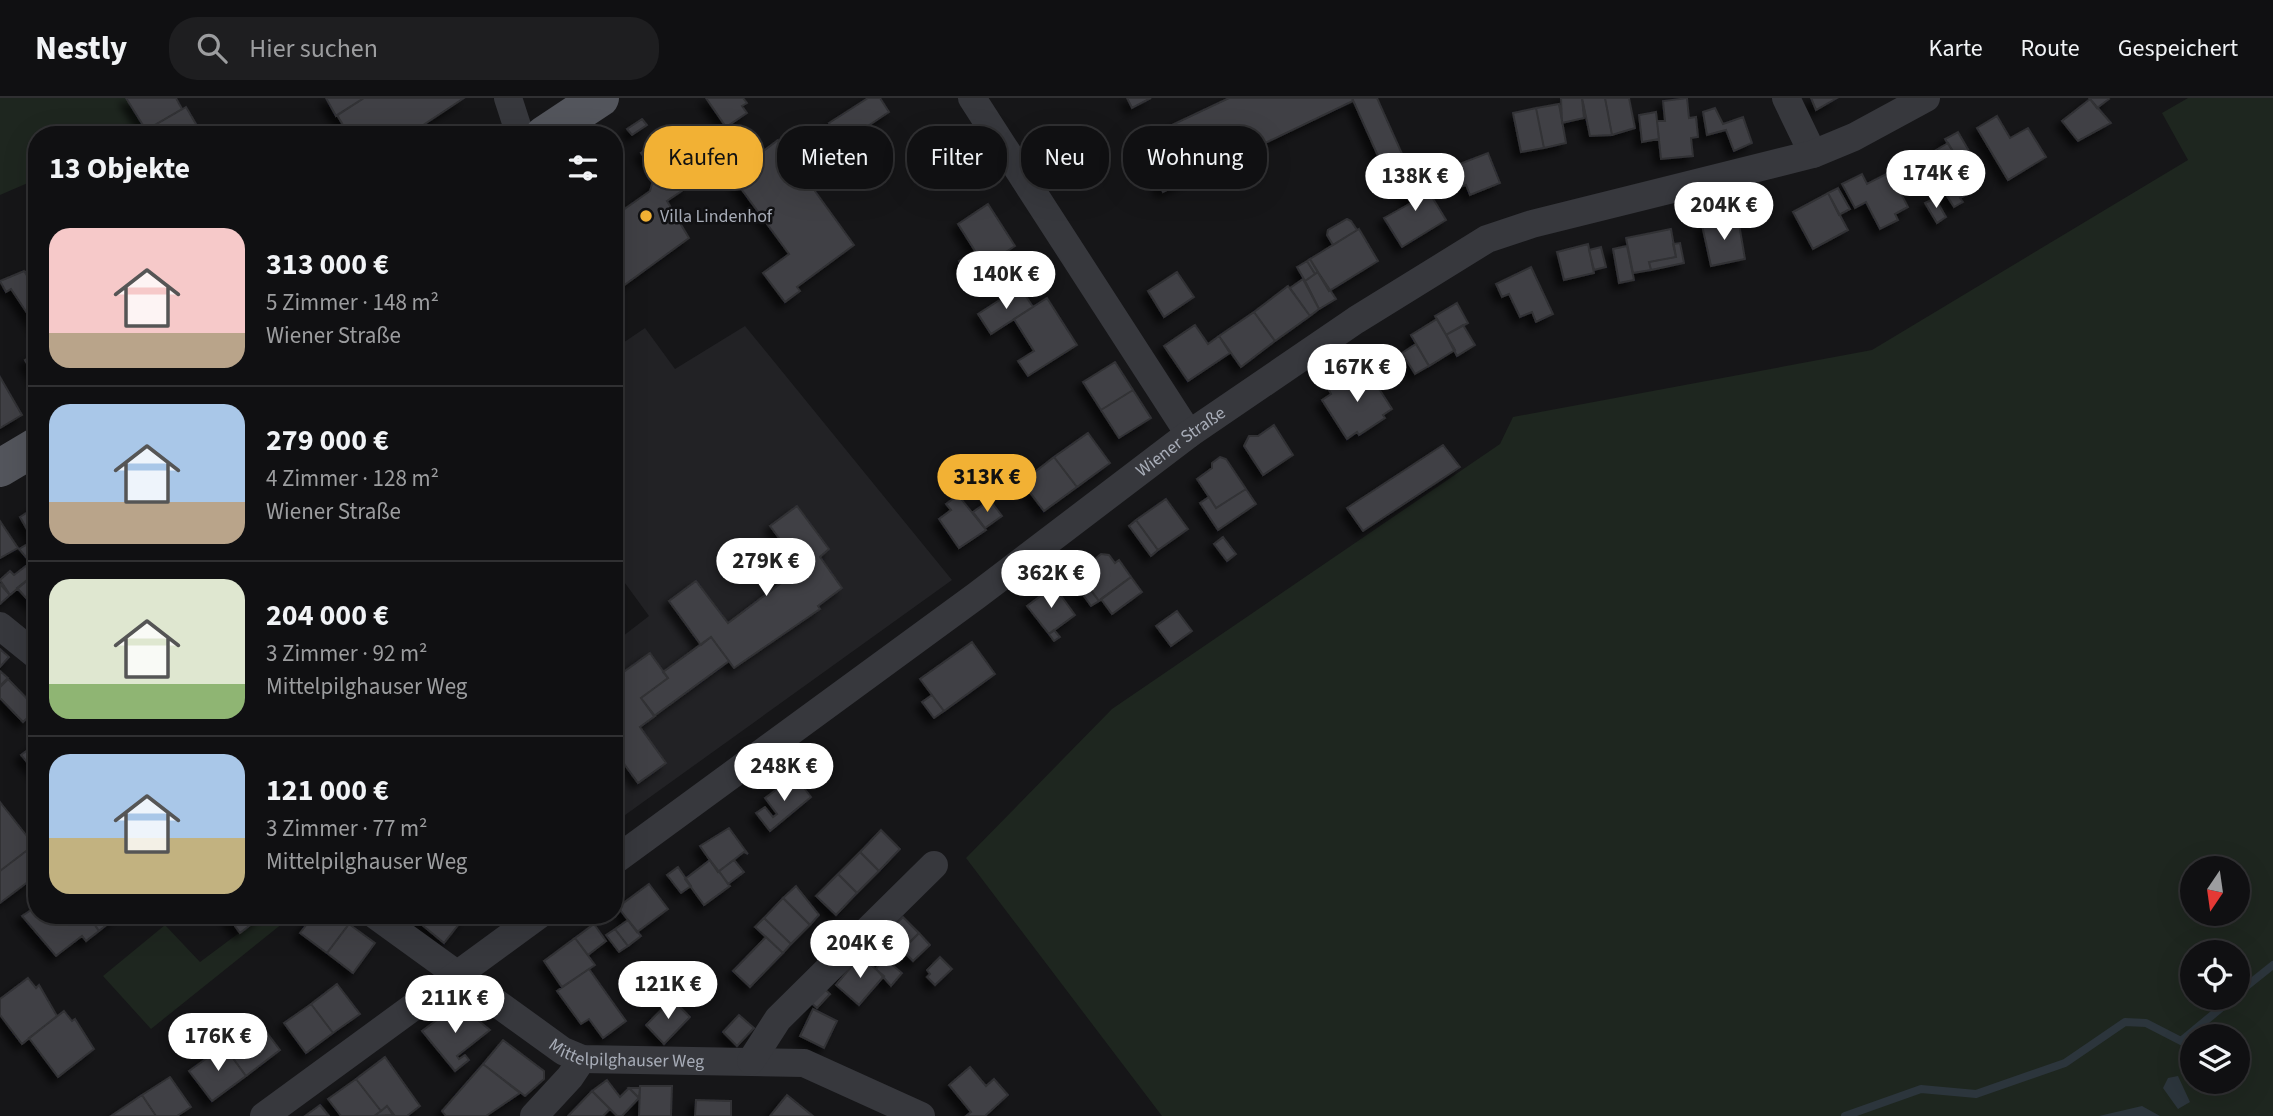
<!DOCTYPE html>
<html lang="de">
<meta charset="utf-8">
<style>
:root{--surface:#101012;--page:#1e1e20;--text:#f1f3f6;--muted:#9c9d9f;--line:#303032;--accent:#f2b134}
body{margin:0;font-family:"Source Sans 3",sans-serif;background:var(--page);color:var(--text);height:100vh;display:flex;flex-direction:column;font-size:26px;white-space:nowrap}
*{box-sizing:border-box;margin:0}
p{font-size:23px;color:var(--muted)}
.icon{flex:none;width:38px;height:38px;fill:none;stroke:currentColor;stroke-width:2;stroke-linecap:round;stroke-linejoin:round}
.map{position:relative;flex:1;overflow:hidden}
.sheet{position:absolute;left:28px;top:28px;width:595px;height:798px;display:flex;flex-direction:column;background:var(--surface);border-radius:28px;box-shadow:0 7px 28px #0002,0 0 0 2px var(--line)}
.sheet>*{flex:none}
.banner{position:absolute;left:644px;top:28px;width:665px;height:63px;display:flex;gap:14px}
.needle{width:46px;rotate:193deg}
.fabs{position:absolute;left:2180px;top:758px;display:grid;gap:14px}
.fabs a{display:grid;place-items:center;width:70px;height:70px;border-radius:50%;background:var(--surface);box-shadow:0 7px 28px #0002,0 0 0 2px var(--line);font-size:35px}
.price{position:absolute;translate:-50% -60px;padding:0 16px;border-radius:24px;background:#fff;color:#222;font-size:23px;line-height:46px;filter:drop-shadow(0 2px 4px #0008)}
.price::after{content:'';position:absolute;left:50%;top:42px;width:21px;height:16px;margin-left:-10px;background:inherit;clip-path:polygon(0 0,100% 0,50% 100%)}
.price.selected{background:var(--accent);color:#111}
ul{padding:0;list-style:none}
li{display:flex;align-items:center;gap:21px;height:175px;padding:0 21px}
li+li{border-top:2px solid var(--line)}
li span{display:grid;place-items:center;flex:none;width:196px;height:140px;border-radius:21px;color:#555}
li>.icon{margin-inline-start:auto}
span .icon{width:84px;height:84px;fill:#fffc;stroke-width:1}
li b{font-size:30px}
h2{display:flex;justify-content:space-between;align-items:center;height:84px;padding:0 21px;font-size:30px}
.tag{padding:0 24px;border-radius:28px;background:var(--surface);box-shadow:0 7px 28px #0002,0 0 0 2px var(--line);font-size:24px;line-height:63px}
.tag.selected{background:var(--accent);color:#111}
header{display:flex;align-items:center;gap:42px;box-sizing:border-box;height:98px;padding:0 35px;background:var(--surface);border-bottom:2px solid var(--line)}
header strong{font-size:33px}
nav{display:flex;gap:38px;margin-inline-start:auto;font-size:24px}
.search{width:490px;height:63px;background:var(--page);display:flex;align-items:center;gap:18px;box-sizing:border-box;padding:0 24px;border-radius:28px;color:var(--muted);font-size:26px}
.map>svg:first-child{display:block}
</style>
<header>
<strong>Nestly</strong>
<div class="search"><svg class="icon" aria-label="search" viewBox="0 0 24 24"><circle cx="10" cy="10" r="6"/><path d="M15 15l6 6"/></svg>Hier suchen</div>
<nav><a>Karte</a><a>Route</a><a>Gespeichert</a></nav>
</header>
<div class="map">
<svg width="2273" height="1018" viewBox="0 0 2273 1018">
<defs>
<filter id="shadow"><feDropShadow dx="-6" dy="6" stdDeviation="3.5" flood-color="#0009"/></filter>
</defs>
<rect width="100%" height="100%" fill="#161618"/>
<path fill="#222225" d="M 745,228 L 952,482 L 614,725 L 614,545 L 649,518 L 614,470 L 614,251 L 645,230 L 675,271 Z"/>
<path fill="#1e261f" fill-rule="evenodd" d="M 0,0 L 126,0 L 146,32 L 138,37 L 37,37 L 37,81 L 0,97 Z
M 2188,0 L 2273,0 L 2273,1018 L 1162,1018 L 966,760 L 1112,611 L 1500,346 L 1513,319 L 1872,252 L 2188,62 L 2162,15 ZM 2193,770 L 2238,770 L 2238,816 L 2193,816 ZM 2193,854 L 2238,854 L 2238,900 L 2193,900 ZM 2193,938 L 2238,938 L 2238,984 L 2193,984 Z
M 263,817 L 293,817 L 151,931 L 103,878 L 165,827 L 200,864 Z"/>
<path fill="#2c353c" d="M 2178,978 L 2190,1004 L 2178,1011 L 2163,990 L 2168,980 Z
M 2142,1008 L 2160,1018 L 2099,1018 Z"/>
<g fill="none" stroke-linecap="round" stroke-linejoin="round">
<path stroke="#2c353c" stroke-width="8" d="M 2238,895 L 2273,867
M 1845,1018 L 1921,991 L 1976,996 L 2065,965 L 2125,924 L 2146,925 L 2181,943 L 2233,900"/>
</g>
<path fill="#404145" stroke="#303034" stroke-width="2" filter="url(#shadow)" d="M 126,0 L 176,0 L 182,11 L 146,32 Z
M 326,0 L 364,0 L 336,18 Z
M 364,0 L 464,0 L 408,37 L 349,37 L 337,17 Z
M 706,0 L 743,0 L 747,5 L 742,8 L 747,15 L 726,29 Z
M 868,0 L 880,0 L 889,14 L 842,45 L 829,25 Z
M 1127,0 L 1151,0 L 1132,10 Z
M 1229,0 L 1352,0 L 1353,3 L 1163,94 L 1138,43 Z
M 1352,0 L 1377,0 L 1403,58 L 1382,67 Z
M 1561,0 L 1582,0 L 1584,20 L 1562,25 Z
M 1582,0 L 1605,0 L 1612,37 L 1590,38 Z
M 1605,0 L 1629,0 L 1635,30 L 1612,37 Z
M 1687,0 L 1689,20 L 1696,19 L 1698,39 L 1691,40 L 1693,58 L 1661,61 L 1657,23 L 1665,23 L 1663,3 Z
M 1811,0 L 1837,0 L 1816,12 Z
M 2089,0 L 2108,0 L 2109,1 L 2097,10 Z
M 2090,1 L 2111,25 L 2078,43 L 2062,23 Z
M 1559,6 L 1566,45 L 1544,50 L 1536,10 Z
M 186,9 L 196,26 L 179,37 L 138,37 Z
M 1536,10 L 1544,50 L 1521,54 L 1513,15 Z
M 1715,10 L 1723,26 L 1743,19 L 1752,45 L 1734,53 L 1726,32 L 1707,37 L 1703,14 Z
M 1656,14 L 1659,41 L 1642,44 L 1639,17 Z
M 1997,18 L 2010,40 L 2028,30 L 2046,59 L 2008,82 L 1977,30 Z
M 642,21 L 647,27 L 632,37 L 627,31 Z
M 954,29 L 970,53 L 938,74 L 922,49 Z
M 1958,34 L 1969,53 L 1957,60 L 1945,41 Z
M 658,42 L 681,75 L 686,90 L 667,103 L 689,140 L 619,191 L 614,191 L 614,110 L 616,108 L 620,114 L 650,93 L 652,86 L 661,84 L 641,55 Z
M 778,42 L 854,147 L 797,189 L 800,193 L 785,204 L 763,175 L 789,156 L 731,77 Z
M 1948,45 L 1971,84 L 1947,98 L 1924,59 Z
M 1488,55 L 1500,85 L 1470,97 L 1466,87 L 1457,90 L 1449,70 Z
M 931,64 L 937,73 L 929,78 L 923,69 Z
M 1890,74 L 1908,109 L 1895,116 L 1898,122 L 1880,131 L 1866,104 L 1855,110 L 1842,86 L 1862,76 L 1867,86 Z
M 1418,76 L 1446,122 L 1402,149 L 1384,120 L 1411,105 L 1400,87 Z
M 1838,90 L 1850,111 L 1839,117 L 1828,95 Z
M 1960,91 L 1964,98 L 1960,100 L 1963,104 L 1954,109 L 1947,98 Z
M 1828,95 L 1848,132 L 1813,151 L 1793,114 Z
M 1935,100 L 1946,119 L 1937,125 L 1925,105 Z
M 988,106 L 1015,148 L 969,178 L 959,163 L 975,153 L 958,126 Z
M 1738,120 L 1745,161 L 1711,168 L 1702,127 Z
M 1347,121 L 1351,123 L 1357,132 L 1333,147 L 1327,137 L 1328,132 Z
M 1359,131 L 1378,163 L 1329,193 L 1310,161 Z
M 1671,131 L 1676,159 L 1649,164 L 1651,172 L 1633,175 L 1626,140 Z
M 1680,145 L 1684,165 L 1651,172 L 1649,164 L 1676,159 L 1673,146 Z
M 1588,146 L 1594,175 L 1564,182 L 1557,154 Z
M 1627,148 L 1634,182 L 1619,185 L 1613,151 Z
M 1601,149 L 1606,169 L 1594,172 L 1589,152 Z
M 1310,161 L 1318,174 L 1315,176 L 1307,163 Z
M 1307,163 L 1315,176 L 1305,183 L 1297,169 Z
M 1531,169 L 1553,216 L 1536,224 L 1532,214 L 1520,219 L 1509,196 L 1502,199 L 1496,186 Z
M 37,170 L 37,193 L 25,174 Z
M 24,173 L 37,193 L 37,230 L 11,191 L 6,194 L 0,183 Z
M 1177,174 L 1194,199 L 1164,219 L 1148,193 Z
M 1318,174 L 1336,201 L 1319,211 L 1305,183 Z
M 1303,181 L 1319,211 L 1310,218 L 1290,190 Z
M 1288,188 L 1310,218 L 1275,243 L 1254,214 Z
M 1020,189 L 1033,209 L 991,236 L 978,216 Z
M 1047,200 L 1077,247 L 1028,278 L 1018,263 L 1034,253 L 1014,221 Z
M 1457,205 L 1468,225 L 1446,237 L 1435,218 Z
M 1254,214 L 1275,243 L 1241,269 L 1219,238 Z
M 1437,221 L 1455,252 L 1429,268 L 1411,237 Z
M 1195,227 L 1208,246 L 1219,238 L 1230,255 L 1188,283 L 1164,248 Z
M 1463,227 L 1475,247 L 1457,258 L 1446,237 Z
M 1416,246 L 1429,268 L 1415,276 L 1402,255 Z
M 37,255 L 37,283 L 25,262 Z
M 1115,264 L 1133,292 L 1101,312 L 1083,284 Z
M 1367,272 L 1392,311 L 1383,317 L 1385,320 L 1359,337 L 1357,334 L 1347,341 L 1322,302 L 1331,296 L 1329,292 L 1355,275 L 1357,278 Z
M 0,279 L 22,317 L 0,330 Z
M 1133,292 L 1151,320 L 1119,340 L 1101,312 Z
M 1274,327 L 1293,357 L 1263,377 L 1244,348 L 1249,338 L 1258,338 Z
M 1088,335 L 1110,365 L 1077,389 L 1054,359 Z
M 1443,347 L 1460,369 L 1363,433 L 1347,410 Z
M 1054,359 L 1077,389 L 1044,413 L 1022,384 Z
M 1220,359 L 1226,361 L 1246,391 L 1216,410 L 1197,381 L 1212,370 L 1212,365 Z
M 1246,391 L 1256,406 L 1218,432 L 1200,405 L 1209,399 L 1216,410 Z
M 958,397 L 986,432 L 959,450 L 939,421 L 951,412 L 946,406 Z
M 1166,401 L 1188,431 L 1158,452 L 1136,422 Z
M 990,402 L 1002,418 L 985,430 L 973,414 Z
M 37,408 L 37,449 L 20,419 Z
M 797,408 L 829,451 L 820,459 L 842,490 L 818,508 L 820,511 L 734,570 L 711,539 L 701,547 L 669,503 L 696,483 L 728,525 L 801,470 L 770,428 Z
M 1136,422 L 1158,452 L 1151,458 L 1129,428 Z
M 0,423 L 18,450 L 0,460 Z
M 1223,439 L 1236,456 L 1227,463 L 1214,446 Z
M 33,443 L 37,449 L 37,472 L 19,451 Z
M 1101,456 L 1109,457 L 1115,465 L 1119,462 L 1131,479 L 1099,503 L 1078,475 Z
M 30,465 L 37,474 L 10,497 L 0,482 L 10,473 L 14,477 Z
M 37,474 L 37,512 L 17,490 Z
M 1078,475 L 1099,503 L 1091,508 L 1071,480 Z
M 1131,479 L 1142,494 L 1112,516 L 1101,501 Z
M 0,486 L 10,497 L 0,506 Z
M 1054,488 L 1075,517 L 1049,536 L 1027,508 Z
M 1177,513 L 1192,533 L 1171,548 L 1156,528 Z
M 37,525 L 37,539 L 28,533 Z
M 1054,532 L 1060,539 L 1054,543 L 1049,536 Z
M 711,539 L 729,563 L 654,618 L 641,600 L 668,580 L 663,574 Z
M 972,544 L 995,576 L 944,613 L 920,581 Z
M 0,551 L 9,559 L 0,569 Z
M 650,555 L 668,580 L 641,600 L 655,618 L 640,629 L 666,665 L 638,685 L 614,652 L 614,568 L 617,566 L 622,575 Z
M 0,573 L 8,580 L 0,588 Z
M 8,581 L 37,611 L 23,624 L 0,600 L 0,589 Z
M 932,597 L 944,613 L 934,620 L 922,604 Z
M 37,645 L 37,676 L 21,657 Z
M 795,678 L 811,699 L 770,733 L 756,715 L 765,709 L 773,719 L 777,716 L 765,700 Z
M 0,704 L 34,747 L 0,773 Z
M 729,730 L 748,756 L 744,754 L 718,774 L 700,748 Z
M 881,732 L 900,751 L 879,773 L 860,754 Z
M 34,747 L 37,750 L 37,777 L 0,805 L 0,773 Z
M 860,754 L 879,773 L 857,795 L 838,776 Z
M 710,762 L 730,788 L 704,807 L 685,781 Z
M 734,762 L 744,774 L 728,786 L 719,773 Z
M 678,769 L 691,788 L 681,795 L 667,777 Z
M 838,776 L 857,795 L 836,817 L 816,798 Z
M 649,786 L 668,811 L 637,834 L 618,809 Z
M 796,788 L 819,817 L 810,827 L 783,800 Z
M 783,800 L 810,827 L 791,846 L 764,820 Z
M 37,808 L 37,817 L 88,817 L 99,833 L 86,843 L 82,838 L 56,858 L 22,818 Z
M 88,817 L 119,817 L 99,833 Z
M 227,817 L 263,817 L 240,835 Z
M 314,817 L 337,817 L 349,826 L 327,855 L 300,835 Z
M 410,817 L 466,817 L 444,845 Z
M 903,819 L 919,835 L 902,852 L 886,835 Z
M 764,820 L 791,846 L 783,855 L 755,829 Z
M 628,822 L 641,838 L 628,848 L 615,831 Z
M 349,826 L 375,845 L 353,875 L 327,855 Z
M 594,826 L 606,843 L 588,857 L 575,840 Z
M 615,831 L 628,848 L 619,854 L 606,837 Z
M 919,835 L 930,847 L 913,863 L 902,852 Z
M 766,839 L 783,855 L 750,889 L 733,873 Z
M 575,840 L 595,867 L 562,889 L 544,863 Z
M 860,858 L 884,878 L 859,907 L 836,887 Z
M 940,859 L 952,871 L 935,887 L 927,879 L 930,876 L 927,872 Z
M 884,860 L 902,875 L 891,888 L 876,871 Z
M 589,871 L 626,923 L 603,940 L 589,921 L 581,926 L 557,893 Z
M 28,880 L 36,890 L 39,887 L 57,918 L 22,946 L 0,917 L 0,901 Z
M 337,886 L 360,916 L 333,935 L 311,906 Z
M 821,888 L 830,896 L 817,910 L 807,901 Z
M 672,901 L 690,919 L 664,946 L 646,927 Z
M 311,906 L 333,935 L 306,955 L 284,925 Z
M 453,910 L 463,910 L 490,932 L 457,958 L 459,961 L 465,957 L 469,962 L 455,973 L 422,933 Z
M 813,911 L 837,923 L 824,950 L 800,938 Z
M 64,913 L 72,923 L 75,921 L 94,951 L 58,979 L 29,940 Z
M 739,917 L 754,930 L 737,948 L 723,934 Z
M 258,923 L 280,952 L 246,978 L 224,948 Z
M 503,942 L 544,973 L 544,981 L 525,998 L 483,966 Z
M 224,948 L 246,978 L 212,1003 L 189,973 Z
M 385,959 L 420,1008 L 407,1018 L 395,1018 L 387,1008 L 381,1013 L 356,981 Z
M 483,966 L 520,995 L 486,1018 L 446,1018 L 442,1013 Z
M 970,969 L 986,988 L 994,981 L 1008,997 L 985,1018 L 966,1018 L 971,1014 L 949,987 Z
M 170,979 L 191,1009 L 177,1018 L 156,1018 L 142,997 Z
M 356,981 L 381,1013 L 374,1018 L 341,1018 L 328,1001 Z
M 607,982 L 620,999 L 629,990 L 639,1000 L 622,1018 L 617,1018 L 592,993 Z
M 640,988 L 672,988 L 671,1018 L 639,1018 Z
M 629,990 L 640,990 L 639,1000 Z
M 592,993 L 610,1011 L 603,1018 L 568,1018 Z
M 142,997 L 156,1018 L 111,1018 Z
M 787,997 L 813,1018 L 770,1018 Z
M 696,1002 L 731,1003 L 731,1018 L 695,1018 Z
M 320,1007 L 329,1018 L 305,1018 Z
M 387,1008 L 393,1017 L 374,1018 L 381,1013 Z"/>
<g fill="none" stroke-linecap="round" stroke-linejoin="round">
<g stroke="#37383d" stroke-width="28">
<path d="M 508,0 L 520,37"/>
<path d="M 972,0 L 1189,336"/>
<path d="M 1786,0 L 1813,56"/>
<path d="M 0,528 L 37,558"/>
<path id="s1" d="M 614,763 L 976,498 L 1189,336 L 1356,222 L 1487,141 L 1532,126 L 1813,56 L 1854,39 L 1926,0"/>
<path id="s2" d="M 375,817 L 563,953 L 582,961 L 804,965 L 921,1018"/>
<path d="M 751,963 L 778,921 L 934,767"/>
<path d="M 264,1018 L 539,817"/>
<path d="M 534,1018 L 570,979 L 582,961"/>
</g>
<path stroke="#53555c" stroke-width="38" d="M 544,37 L 600,0
M 0,370 L 37,348"/>
</g>
<circle fill="#f2b134" stroke="#111113" stroke-width="2.5" cx="646" cy="118" r="7"/>
<g text-anchor="middle" stroke-width="5" stroke-linejoin="round" paint-order="stroke">
<g font-size="18" fill="#a8adb8" stroke="#111113" text-anchor="start">
<text x="660" y="124">Villa Lindenhof</text>
</g>
<g font-size="18" fill="#a8adb8" stroke="#111113">
<text dy="6" stroke="none"><textPath href="#s1" startOffset="705">Wiener Straße</textPath></text>
<text dy="6" stroke="none"><textPath href="#s2" startOffset="296">Mittelpilghauser Weg</textPath></text>
</g>
</g>
</svg>
<div class="fabs">
<a><svg class="needle" viewBox="-14 -14 28 28"><path d="M0-13l5 13h-10z" fill="#e53935"/><path d="M0 13l5-13h-10z" fill="#9c9d9f"/></svg></a>
<a><svg class="icon" aria-label="locate" viewBox="0 0 24 24"><circle cx="12" cy="12" r="6"/><path d="M12 2v4M12 18v4M2 12h4M18 12h4"/></svg></a>
<a><svg class="icon" aria-label="layers" viewBox="0 0 24 24"><path d="M12 4l9 5-9 5-9-5zM3 14l9 5 9-5"/></svg></a>
</div>
<b class="price" style="left:1936px;top:112px">174K €</b>
<b class="price" style="left:1415px;top:115px">138K €</b>
<b class="price" style="left:1724px;top:144px">204K €</b>
<b class="price" style="left:1006px;top:213px">140K €</b>
<b class="price" style="left:1357px;top:306px">167K €</b>
<b class="price selected" style="left:987px;top:416px">313K €</b>
<b class="price" style="left:766px;top:500px">279K €</b>
<b class="price" style="left:1051px;top:512px">362K €</b>
<b class="price" style="left:784px;top:705px">248K €</b>
<b class="price" style="left:860px;top:882px">204K €</b>
<b class="price" style="left:668px;top:923px">121K €</b>
<b class="price" style="left:455px;top:937px">211K €</b>
<b class="price" style="left:218px;top:975px">176K €</b>
<div class="banner">
<a class="tag selected">Kaufen</a>
<a class="tag">Mieten</a>
<a class="tag">Filter</a>
<a class="tag">Neu</a>
<a class="tag">Wohnung</a>
</div>
<section class="sheet">
<h2>13 Objekte<svg class="icon" aria-label="filters" viewBox="0 0 24 24"><path d="M4 7h16M4 17h16"/><circle cx="9" cy="7" r="2"/><circle cx="15" cy="17" r="2"/></svg></h2>
<ul>
<li><span style="background:linear-gradient(#f6c9c9 75%,#b9a48a 0)"><svg class="icon" aria-label="home" viewBox="0 0 24 24"><path d="M3 11l9-7 9 7M6 9v11h12V9"/></svg></span><div><b>313 000 €</b><p>5 Zimmer · 148 m²</p><p>Wiener Straße</p></div></li>
<li><span style="background:linear-gradient(#a9c7e8 70%,#b9a48a 0)"><svg class="icon" aria-label="home" viewBox="0 0 24 24"><path d="M3 11l9-7 9 7M6 9v11h12V9"/></svg></span><div><b>279 000 €</b><p>4 Zimmer · 128 m²</p><p>Wiener Straße</p></div></li>
<li><span style="background:linear-gradient(#dfe7d0 75%,#8fb573 0)"><svg class="icon" aria-label="home" viewBox="0 0 24 24"><path d="M3 11l9-7 9 7M6 9v11h12V9"/></svg></span><div><b>204 000 €</b><p>3 Zimmer · 92 m²</p><p>Mittelpilghauser Weg</p></div></li>
<li><span style="background:linear-gradient(#a9c7e8 60%,#c2b280 0)"><svg class="icon" aria-label="home" viewBox="0 0 24 24"><path d="M3 11l9-7 9 7M6 9v11h12V9"/></svg></span><div><b>121 000 €</b><p>3 Zimmer · 77 m²</p><p>Mittelpilghauser Weg</p></div></li>
</ul>
</section>
</div>
